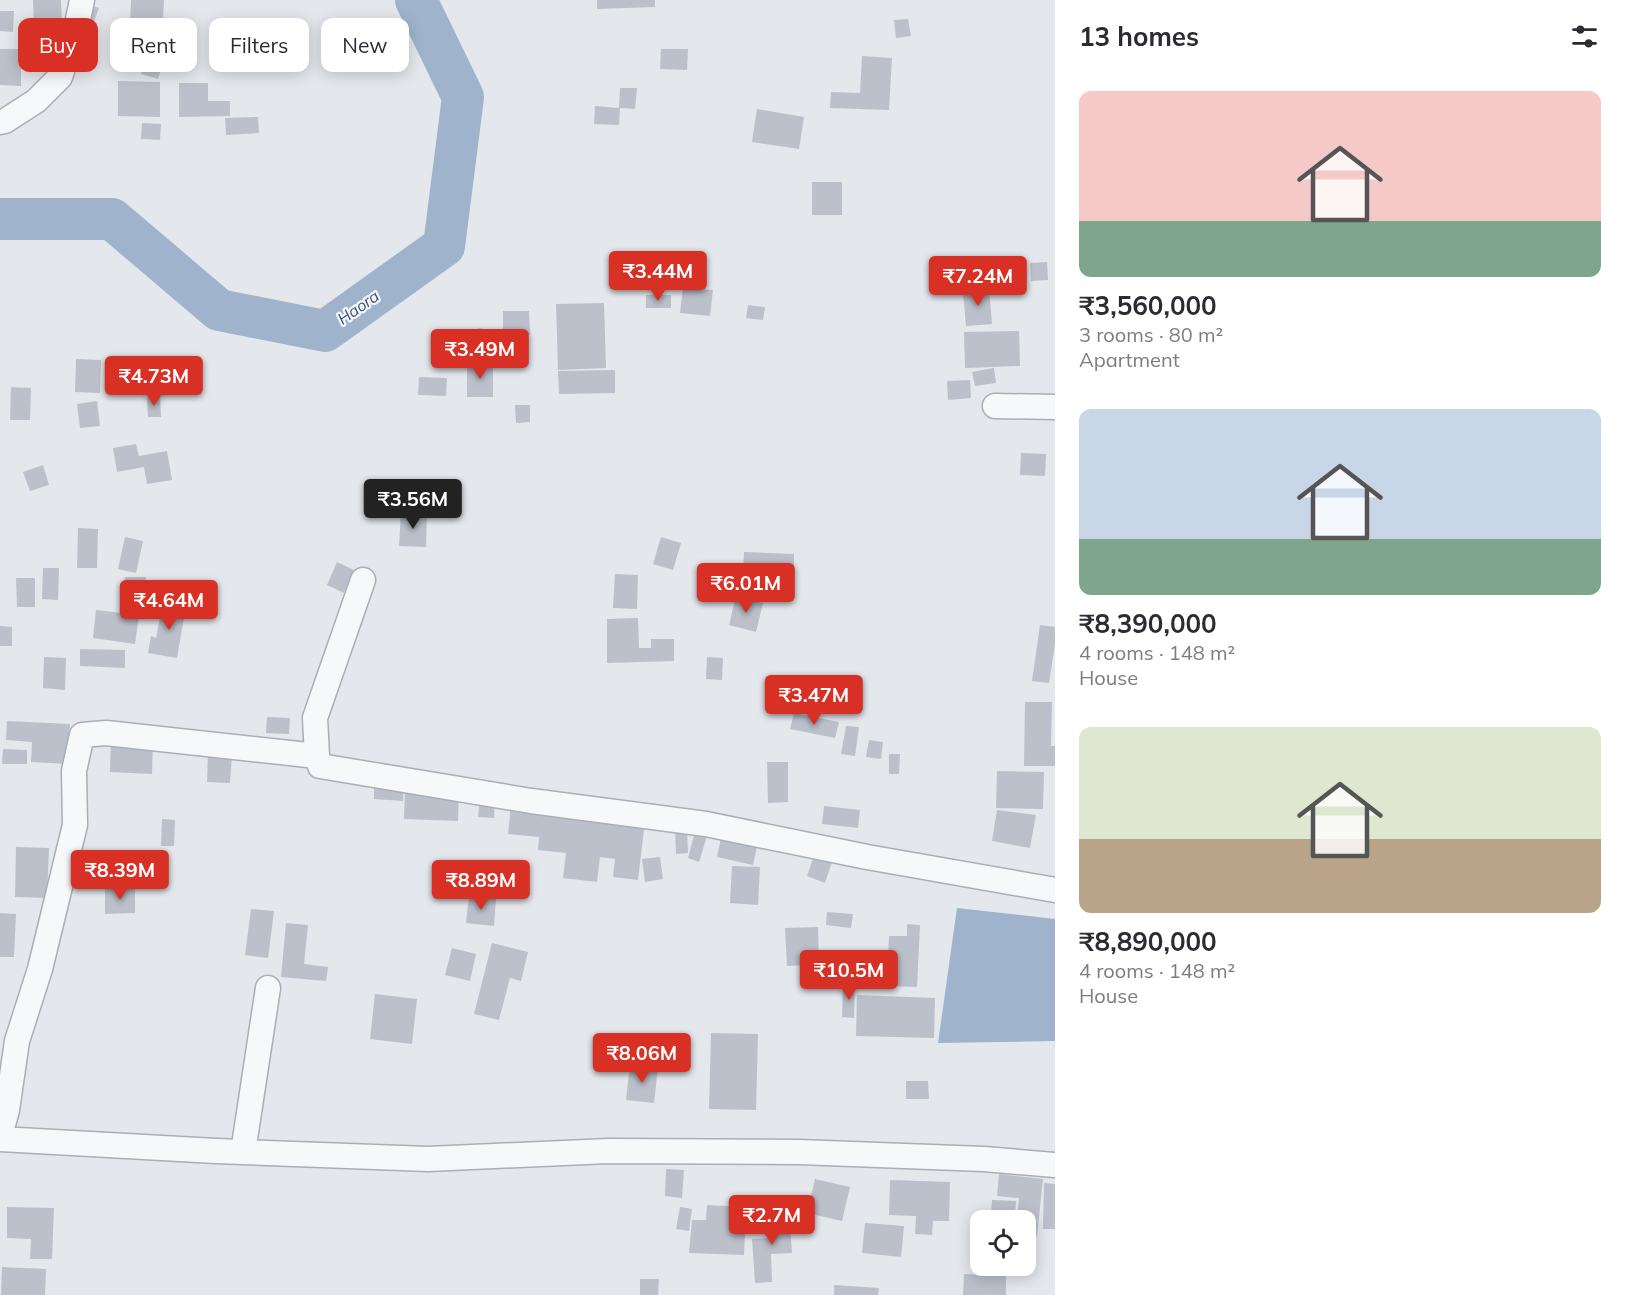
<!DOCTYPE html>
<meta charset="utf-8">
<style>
:root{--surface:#fff;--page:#f2f2f3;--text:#2b2b33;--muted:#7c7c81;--accent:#d93025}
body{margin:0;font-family:Mulish,sans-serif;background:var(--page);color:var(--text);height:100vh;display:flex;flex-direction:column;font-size:22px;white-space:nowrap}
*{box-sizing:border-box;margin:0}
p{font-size:20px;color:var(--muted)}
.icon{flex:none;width:33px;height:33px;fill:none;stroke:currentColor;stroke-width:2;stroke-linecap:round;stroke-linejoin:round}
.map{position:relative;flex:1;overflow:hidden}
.panel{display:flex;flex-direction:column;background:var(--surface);width:570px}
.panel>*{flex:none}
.banner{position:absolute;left:18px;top:18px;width:570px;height:54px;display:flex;gap:12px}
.buttons{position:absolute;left:970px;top:1210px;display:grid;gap:12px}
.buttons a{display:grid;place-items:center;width:66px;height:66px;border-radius:12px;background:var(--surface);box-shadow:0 3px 15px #0003;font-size:30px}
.price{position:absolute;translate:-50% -51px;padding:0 14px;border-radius:6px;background:var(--accent);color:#fff;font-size:20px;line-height:39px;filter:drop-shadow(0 2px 3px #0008)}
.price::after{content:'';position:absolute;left:50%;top:36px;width:18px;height:14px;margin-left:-9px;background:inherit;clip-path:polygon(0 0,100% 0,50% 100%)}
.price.on{background:#222;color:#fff}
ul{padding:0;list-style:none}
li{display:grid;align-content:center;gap:12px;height:318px;padding:0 24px}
li span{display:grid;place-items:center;height:186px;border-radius:12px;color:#555}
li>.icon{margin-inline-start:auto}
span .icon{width:108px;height:108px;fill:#fffc;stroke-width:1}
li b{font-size:26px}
h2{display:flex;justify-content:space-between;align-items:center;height:72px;padding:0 24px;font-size:26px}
.pill{padding:0 21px;border-radius:12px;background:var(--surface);box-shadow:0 3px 15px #0003;font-size:21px;line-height:54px}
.pill.on{background:var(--accent);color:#fff}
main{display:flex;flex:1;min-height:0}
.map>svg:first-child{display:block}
</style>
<main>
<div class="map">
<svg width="1055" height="1295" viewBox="0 0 1055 1295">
<rect width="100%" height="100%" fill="#e4e7ec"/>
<path fill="#9fb4cc" d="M 957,908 L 1055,919 L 1055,1041 L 938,1043 Z"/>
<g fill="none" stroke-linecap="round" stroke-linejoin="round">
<path stroke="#9fb4cc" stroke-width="42" d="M 0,219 L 112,219 L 219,310 L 325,331 L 444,246 L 463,97 L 416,0"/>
</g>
<path fill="#bbc0ca" d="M 33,0 L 61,0 L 62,27 L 34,27 Z
M 76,0 L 99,8 L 90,32 L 68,24 Z
M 131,0 L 164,0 L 163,20 L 156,20 L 156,26 L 130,25 Z
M 597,0 L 655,0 L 655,7 L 597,9 Z
M 0,11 L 14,11 L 13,32 L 0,31 Z
M 908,19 L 911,36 L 896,38 L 894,20 Z
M 0,49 L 21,49 L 21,86 L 0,85 Z
M 661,49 L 688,49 L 687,70 L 660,69 Z
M 862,56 L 892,58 L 889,110 L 830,108 L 831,92 L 860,93 Z
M 146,59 L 163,63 L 158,79 L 141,74 Z
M 118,81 L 160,82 L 160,117 L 118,116 Z
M 179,83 L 208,83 L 208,101 L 230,101 L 230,116 L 179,117 Z
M 620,88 L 637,88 L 635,109 L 620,108 L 619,125 L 594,124 L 595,106 L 619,108 Z
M 757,109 L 804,117 L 799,149 L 752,142 Z
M 258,117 L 259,133 L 226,135 L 225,118 Z
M 142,123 L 161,124 L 160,140 L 141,139 Z
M 812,182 L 842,182 L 842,215 L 812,215 Z
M 1047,262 L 1048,280 L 1031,281 L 1030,263 Z
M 683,288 L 713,290 L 710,316 L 680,313 Z
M 989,288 L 992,324 L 966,326 L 963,291 Z
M 646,295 L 671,295 L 671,308 L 646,308 Z
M 604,303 L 606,368 L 558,370 L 556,304 Z
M 748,305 L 765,307 L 763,320 L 746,318 Z
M 503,311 L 529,311 L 530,335 L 503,336 Z
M 478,328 L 490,330 L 488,350 L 476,349 Z
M 1019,331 L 1020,366 L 965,368 L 964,332 Z
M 76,359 L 101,360 L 100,393 L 75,392 Z
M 493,363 L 493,397 L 467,397 L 467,364 Z
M 994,368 L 996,383 L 975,386 L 972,372 Z
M 615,370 L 615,393 L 559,394 L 558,371 Z
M 419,377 L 447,378 L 446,396 L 418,395 Z
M 970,380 L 971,398 L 948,400 L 947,381 Z
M 11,387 L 31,388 L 30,420 L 10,420 Z
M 160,397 L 161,417 L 148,417 L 147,398 Z
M 97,401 L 100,426 L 80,428 L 77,404 Z
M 515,405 L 530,405 L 530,422 L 516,423 Z
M 136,444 L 139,456 L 167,451 L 172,480 L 147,484 L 144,467 L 117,472 L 113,448 Z
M 1021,453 L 1046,454 L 1045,476 L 1020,475 Z
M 43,465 L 49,485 L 30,491 L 23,472 Z
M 401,512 L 427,513 L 426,547 L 399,546 Z
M 78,528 L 98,529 L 97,568 L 77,568 Z
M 125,537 L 143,541 L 136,573 L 118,569 Z
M 661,537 L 681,543 L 673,570 L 653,564 Z
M 744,552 L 794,554 L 794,576 L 743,574 Z
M 337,562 L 354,570 L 344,593 L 327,585 Z
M 43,568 L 59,568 L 58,600 L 42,599 Z
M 615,574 L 638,575 L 637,609 L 613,608 Z
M 125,577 L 146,577 L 145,612 L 124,611 Z
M 16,578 L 35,578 L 35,607 L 17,607 Z
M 194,593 L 209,595 L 206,615 L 192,613 Z
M 736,596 L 763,603 L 756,632 L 729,625 Z
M 163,602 L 186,606 L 177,658 L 148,653 L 151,636 L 156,638 Z
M 96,610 L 139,615 L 135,644 L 93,638 Z
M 638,618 L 639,648 L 651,648 L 651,639 L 674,639 L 674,661 L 607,663 L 607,619 Z
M 1040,625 L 1055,627 L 1055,644 L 1049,683 L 1032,681 Z
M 0,626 L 12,627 L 12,646 L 0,646 Z
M 80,649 L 125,650 L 125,668 L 80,666 Z
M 44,657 L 66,658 L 65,690 L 43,688 Z
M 707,657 L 723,658 L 722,680 L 706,679 Z
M 1025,702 L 1052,702 L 1051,746 L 1055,746 L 1055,766 L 1024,766 Z
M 794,713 L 839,722 L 835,738 L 790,729 Z
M 267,717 L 290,718 L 289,734 L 266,733 Z
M 7,721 L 70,724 L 68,764 L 31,762 L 32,742 L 6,740 Z
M 846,726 L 859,727 L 855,756 L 841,754 Z
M 111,737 L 153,738 L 152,774 L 110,772 Z
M 869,740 L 883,742 L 881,759 L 866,757 Z
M 3,749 L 27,750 L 27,764 L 2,764 Z
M 208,751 L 232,752 L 230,783 L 207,782 Z
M 889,754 L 900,754 L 899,774 L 889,774 Z
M 767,762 L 788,762 L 788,802 L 768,803 Z
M 997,771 L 1044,772 L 1043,809 L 996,808 Z
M 374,782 L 404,783 L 403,801 L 374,799 Z
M 405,790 L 459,793 L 458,821 L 404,819 Z
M 480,799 L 495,800 L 494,818 L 478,817 Z
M 511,805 L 645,821 L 638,880 L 613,877 L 615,859 L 600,857 L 597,882 L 563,878 L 566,853 L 538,850 L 539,837 L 508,834 Z
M 824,806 L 860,810 L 858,828 L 822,824 Z
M 997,810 L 1036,815 L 1030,848 L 992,841 Z
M 162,819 L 175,820 L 174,846 L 161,846 Z
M 675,829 L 687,829 L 688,853 L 676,854 Z
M 695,832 L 707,836 L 699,862 L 688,858 Z
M 722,833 L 758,842 L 753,865 L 717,857 Z
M 16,847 L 49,848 L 47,898 L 15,897 Z
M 814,856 L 832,862 L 825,883 L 807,876 Z
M 660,857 L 663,879 L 645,882 L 642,859 Z
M 732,866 L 760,867 L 758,905 L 730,903 Z
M 135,888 L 135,913 L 105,914 L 105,889 Z
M 469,896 L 496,899 L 494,926 L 466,923 Z
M 251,909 L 274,911 L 268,958 L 245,955 Z
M 827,912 L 853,914 L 851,928 L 826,925 Z
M 0,913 L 16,914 L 14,957 L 0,957 Z
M 286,923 L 308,925 L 304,964 L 328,967 L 326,981 L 281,977 Z
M 907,924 L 920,925 L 917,987 L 887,986 L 889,936 L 907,936 Z
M 818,927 L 819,964 L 787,966 L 785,928 Z
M 492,943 L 528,952 L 521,981 L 510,978 L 499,1020 L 474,1014 Z
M 452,948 L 476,954 L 470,981 L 445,975 Z
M 843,984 L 855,984 L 854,1018 L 842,1017 Z
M 375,994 L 417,999 L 412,1044 L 370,1039 Z
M 857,995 L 935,998 L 934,1038 L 856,1036 Z
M 711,1033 L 758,1034 L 756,1110 L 709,1109 Z
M 630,1064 L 658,1067 L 654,1103 L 626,1100 Z
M 906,1081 L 928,1081 L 929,1099 L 906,1099 Z
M 666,1169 L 684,1170 L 682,1198 L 665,1196 Z
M 999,1174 L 1043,1179 L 1037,1236 L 1026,1234 L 1026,1221 L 1017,1221 L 1019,1198 L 997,1196 Z
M 815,1179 L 850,1187 L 842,1221 L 807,1213 Z
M 890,1180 L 950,1182 L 949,1221 L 933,1221 L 932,1235 L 915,1234 L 916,1216 L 889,1215 Z
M 1044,1183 L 1055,1184 L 1055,1229 L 1043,1229 Z
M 992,1200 L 1016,1201 L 1015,1215 L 991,1214 Z
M 707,1205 L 746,1207 L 744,1255 L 689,1253 L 692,1220 L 706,1220 Z
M 7,1207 L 54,1208 L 52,1259 L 30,1259 L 31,1239 L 7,1238 Z
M 680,1207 L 692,1209 L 689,1231 L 676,1229 Z
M 789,1212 L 792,1253 L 771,1254 L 772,1282 L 755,1283 L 752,1239 L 769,1238 L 767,1214 Z
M 865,1223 L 904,1226 L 901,1257 L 862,1253 Z
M 980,1266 L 1013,1266 L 1012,1273 L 979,1268 Z
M 2,1267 L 46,1269 L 45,1295 L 1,1295 Z
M 964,1274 L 1006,1276 L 1006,1295 L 963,1295 Z
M 640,1279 L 659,1279 L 658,1295 L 640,1295 Z
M 834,1285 L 879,1288 L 878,1295 L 834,1295 Z"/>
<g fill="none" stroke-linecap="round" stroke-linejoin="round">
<defs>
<path id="minor" d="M 0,122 L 5,121 L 36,101 L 60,77 L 76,29 L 82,0
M 995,406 L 1055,407
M 363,580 L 315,718 L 317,756 L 320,766 L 531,801 L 706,824 L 867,857 L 1055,890
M 0,1136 L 7,1110 L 17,1041 L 40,969 L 75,825 L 74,771 L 82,735 L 106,733 L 317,756
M 0,1139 L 216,1151 L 428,1159 L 608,1151 L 799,1152 L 984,1159 L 1055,1165
M 243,1152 L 268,988"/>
</defs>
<use href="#minor" stroke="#a9aeb7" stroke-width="27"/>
<use href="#minor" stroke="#f7f8fa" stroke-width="24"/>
</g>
<g text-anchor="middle" stroke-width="4.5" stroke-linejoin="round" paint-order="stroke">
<g font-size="16" font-style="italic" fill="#34527a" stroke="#f4f6f9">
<text transform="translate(358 307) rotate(-35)" y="6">Haora</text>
</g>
</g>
</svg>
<div class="buttons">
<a><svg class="icon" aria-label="locate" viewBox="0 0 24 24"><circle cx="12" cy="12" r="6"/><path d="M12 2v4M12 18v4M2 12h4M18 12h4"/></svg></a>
</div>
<b class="price" style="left:658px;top:302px">₹3.44M</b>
<b class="price" style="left:978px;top:307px">₹7.24M</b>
<b class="price" style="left:480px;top:380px">₹3.49M</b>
<b class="price" style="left:154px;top:407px">₹4.73M</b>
<b class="price on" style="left:413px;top:530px">₹3.56M</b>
<b class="price" style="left:746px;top:614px">₹6.01M</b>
<b class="price" style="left:169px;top:631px">₹4.64M</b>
<b class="price" style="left:814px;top:726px">₹3.47M</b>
<b class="price" style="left:120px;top:901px">₹8.39M</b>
<b class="price" style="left:481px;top:911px">₹8.89M</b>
<b class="price" style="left:849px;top:1001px">₹10.5M</b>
<b class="price" style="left:642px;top:1084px">₹8.06M</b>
<b class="price" style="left:772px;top:1246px">₹2.7M</b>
<div class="banner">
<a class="pill on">Buy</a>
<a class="pill">Rent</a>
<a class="pill">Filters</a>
<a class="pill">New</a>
</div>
</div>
<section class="panel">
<h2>13 homes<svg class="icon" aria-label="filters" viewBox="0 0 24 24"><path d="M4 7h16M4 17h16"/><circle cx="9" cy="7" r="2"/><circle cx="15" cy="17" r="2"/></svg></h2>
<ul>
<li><span style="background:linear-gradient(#f6c9c9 70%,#7fa58c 0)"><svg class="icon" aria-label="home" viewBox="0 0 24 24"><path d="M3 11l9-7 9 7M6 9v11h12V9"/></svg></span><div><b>₹3,560,000</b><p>3 rooms · 80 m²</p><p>Apartment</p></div></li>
<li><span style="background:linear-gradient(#c9d6e8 70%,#7fa58c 0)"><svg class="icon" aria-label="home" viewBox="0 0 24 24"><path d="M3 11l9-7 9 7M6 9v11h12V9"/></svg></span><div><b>₹8,390,000</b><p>4 rooms · 148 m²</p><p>House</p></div></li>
<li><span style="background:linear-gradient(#dfe7d0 60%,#b9a48a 0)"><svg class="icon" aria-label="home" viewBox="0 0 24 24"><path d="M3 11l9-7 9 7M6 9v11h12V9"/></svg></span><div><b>₹8,890,000</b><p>4 rooms · 148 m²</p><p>House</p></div></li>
</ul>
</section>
</main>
